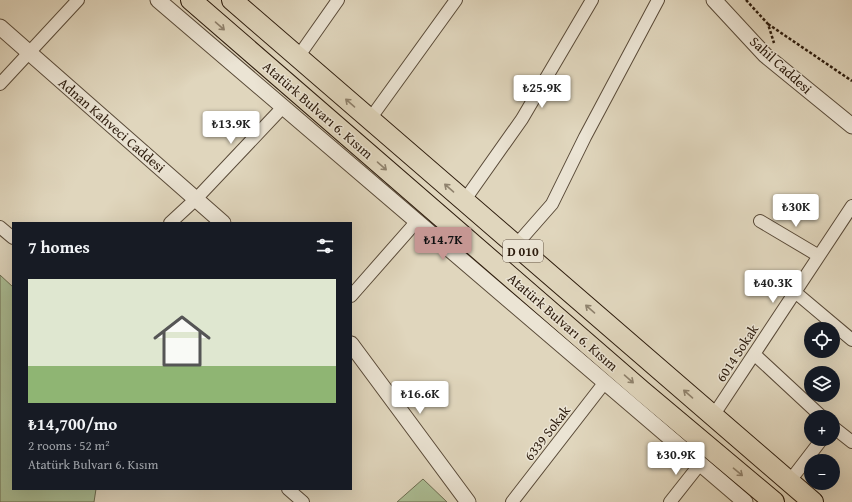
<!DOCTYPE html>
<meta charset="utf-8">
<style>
:root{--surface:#171b24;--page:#242831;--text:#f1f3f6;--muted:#9ea1a6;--line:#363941;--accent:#c59692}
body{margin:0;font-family:"Gentium Book Plus",serif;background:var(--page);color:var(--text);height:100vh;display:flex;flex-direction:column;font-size:15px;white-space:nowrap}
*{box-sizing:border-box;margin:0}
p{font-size:13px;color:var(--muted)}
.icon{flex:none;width:22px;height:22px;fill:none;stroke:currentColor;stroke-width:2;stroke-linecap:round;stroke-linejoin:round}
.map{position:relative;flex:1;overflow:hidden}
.side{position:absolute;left:12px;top:222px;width:340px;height:268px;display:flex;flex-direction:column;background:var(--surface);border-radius:0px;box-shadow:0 4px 16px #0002}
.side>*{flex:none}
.tools{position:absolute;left:804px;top:322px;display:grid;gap:8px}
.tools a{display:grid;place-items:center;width:36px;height:36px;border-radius:50%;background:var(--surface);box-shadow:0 4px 16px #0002;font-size:20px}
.price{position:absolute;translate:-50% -34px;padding:0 9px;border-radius:4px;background:#fff;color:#222;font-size:13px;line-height:26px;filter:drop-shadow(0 1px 2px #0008)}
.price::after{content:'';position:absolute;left:50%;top:24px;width:12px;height:9px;margin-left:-6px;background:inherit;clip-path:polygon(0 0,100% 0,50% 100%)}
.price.current{background:var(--accent);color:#111}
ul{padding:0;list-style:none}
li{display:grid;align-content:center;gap:8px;height:212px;padding:0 16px}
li+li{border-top:1px solid var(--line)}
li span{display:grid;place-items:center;height:124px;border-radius:0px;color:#555}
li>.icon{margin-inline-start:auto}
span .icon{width:72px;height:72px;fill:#fffc;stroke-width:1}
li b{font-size:17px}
h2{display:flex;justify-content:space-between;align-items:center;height:48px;padding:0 16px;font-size:17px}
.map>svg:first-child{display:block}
</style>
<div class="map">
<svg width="852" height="502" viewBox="0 0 852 502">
<rect width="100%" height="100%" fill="#e0d6bd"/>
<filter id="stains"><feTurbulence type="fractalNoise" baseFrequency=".005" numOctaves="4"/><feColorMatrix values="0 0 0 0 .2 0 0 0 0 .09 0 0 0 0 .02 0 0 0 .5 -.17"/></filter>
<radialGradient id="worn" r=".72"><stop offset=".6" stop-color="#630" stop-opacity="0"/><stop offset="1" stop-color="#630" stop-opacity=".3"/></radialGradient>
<path fill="#acbf96" stroke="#6c6d51" d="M 0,275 L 13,287 L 13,489 L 96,489 L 94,502 L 0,502 Z
M 423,479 L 447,502 L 397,502 Z"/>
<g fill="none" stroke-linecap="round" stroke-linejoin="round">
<defs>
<path id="minor" d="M 298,57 L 338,0
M 0,84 L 78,0
M 370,119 L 456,0
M 464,201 L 522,119 L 592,0
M 760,221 L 819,256
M 170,223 L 196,199 L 283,107
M 0,227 L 13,238
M 516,245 L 552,204 L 585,137 L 658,0
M 795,292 L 852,340
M 351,296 L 417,221
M 754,354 L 822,417
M 713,416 L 852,206
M 833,427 L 852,442
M 789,482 L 822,439
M 288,489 L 303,502
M 512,502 L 605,382
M 670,502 L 700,464"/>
<path id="tertiary" d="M 158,0 L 745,502
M 714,0 L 765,55 L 852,126
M 0,27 L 223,223
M 351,344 L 468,502"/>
<path id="trunk" d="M 191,0 L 642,391 L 774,502
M 232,0 L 813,502"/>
</defs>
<use href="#minor" stroke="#594a38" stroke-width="14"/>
<use href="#tertiary" stroke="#594a38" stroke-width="17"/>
<use href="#trunk" stroke="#2c1b0c" stroke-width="22"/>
<path stroke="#2c1b0c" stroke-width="2.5" stroke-dasharray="3 2" stroke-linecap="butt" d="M 746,0 L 768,24 L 774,43
M 768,24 L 852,81"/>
<use href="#minor" stroke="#ebe4d4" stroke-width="12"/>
<use href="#tertiary" stroke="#ebe4d4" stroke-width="15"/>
<use href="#trunk" stroke="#e0d6bd" stroke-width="20"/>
</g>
<defs><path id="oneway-shaft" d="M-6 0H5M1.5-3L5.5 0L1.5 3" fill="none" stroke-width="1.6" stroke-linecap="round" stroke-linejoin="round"/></defs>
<g stroke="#8f826d">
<use href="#oneway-shaft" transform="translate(220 26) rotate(41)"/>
<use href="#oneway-shaft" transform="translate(350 103) rotate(-139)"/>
<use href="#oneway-shaft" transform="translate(382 166) rotate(41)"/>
<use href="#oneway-shaft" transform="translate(449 188) rotate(-139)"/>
<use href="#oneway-shaft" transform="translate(590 309) rotate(-139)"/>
<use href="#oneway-shaft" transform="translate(629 379) rotate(41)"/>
<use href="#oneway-shaft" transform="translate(688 394) rotate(-139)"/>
<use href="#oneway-shaft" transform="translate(738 472) rotate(40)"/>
</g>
<g text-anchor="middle" stroke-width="3" stroke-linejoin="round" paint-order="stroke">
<rect fill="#ebe4d4" stroke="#655748" stroke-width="1" x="503" y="240" width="40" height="22" rx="3"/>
<g font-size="13" font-weight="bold" fill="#2c1b0c">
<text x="523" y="256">D 010</text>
</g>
<g font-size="14" fill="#2c1b0c" stroke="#ebe4d4">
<text transform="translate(781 65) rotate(42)" y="5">Sahil Caddesi</text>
<text transform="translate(318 110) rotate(41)" y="5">Atatürk Bulvarı 6. Kısım</text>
<text transform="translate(112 125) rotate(41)" y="5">Adnan Kahveci Caddesi</text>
<text transform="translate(563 322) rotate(41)" y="5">Atatürk Bulvarı 6. Kısım</text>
<text transform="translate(737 353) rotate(-57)" y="5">6014 Sokak</text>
<text transform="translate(547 433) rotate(-52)" y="5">6339 Sokak</text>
</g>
</g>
<rect width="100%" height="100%" filter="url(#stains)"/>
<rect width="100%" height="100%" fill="url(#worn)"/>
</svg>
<div class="tools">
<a><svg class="icon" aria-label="locate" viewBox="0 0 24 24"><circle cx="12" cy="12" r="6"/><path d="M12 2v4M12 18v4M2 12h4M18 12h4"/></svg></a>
<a><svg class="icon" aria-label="layers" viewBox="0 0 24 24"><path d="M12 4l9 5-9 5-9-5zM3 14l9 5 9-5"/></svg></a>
<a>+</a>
<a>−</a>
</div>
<b class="price" style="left:542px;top:109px">₺25.9K</b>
<b class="price" style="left:231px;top:145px">₺13.9K</b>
<b class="price" style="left:796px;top:228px">₺30K</b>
<b class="price current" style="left:443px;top:261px">₺14.7K</b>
<b class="price" style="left:773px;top:304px">₺40.3K</b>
<b class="price" style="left:420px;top:415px">₺16.6K</b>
<b class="price" style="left:676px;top:476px">₺30.9K</b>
<section class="side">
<h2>7 homes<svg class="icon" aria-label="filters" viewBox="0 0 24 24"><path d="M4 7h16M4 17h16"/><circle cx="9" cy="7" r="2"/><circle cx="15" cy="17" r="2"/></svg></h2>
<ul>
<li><span style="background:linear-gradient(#dfe7d0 70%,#8fb573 0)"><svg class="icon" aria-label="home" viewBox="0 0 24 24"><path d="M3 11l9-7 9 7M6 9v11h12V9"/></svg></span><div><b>₺14,700/mo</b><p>2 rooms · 52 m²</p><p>Atatürk Bulvarı 6. Kısım</p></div></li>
</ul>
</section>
</div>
